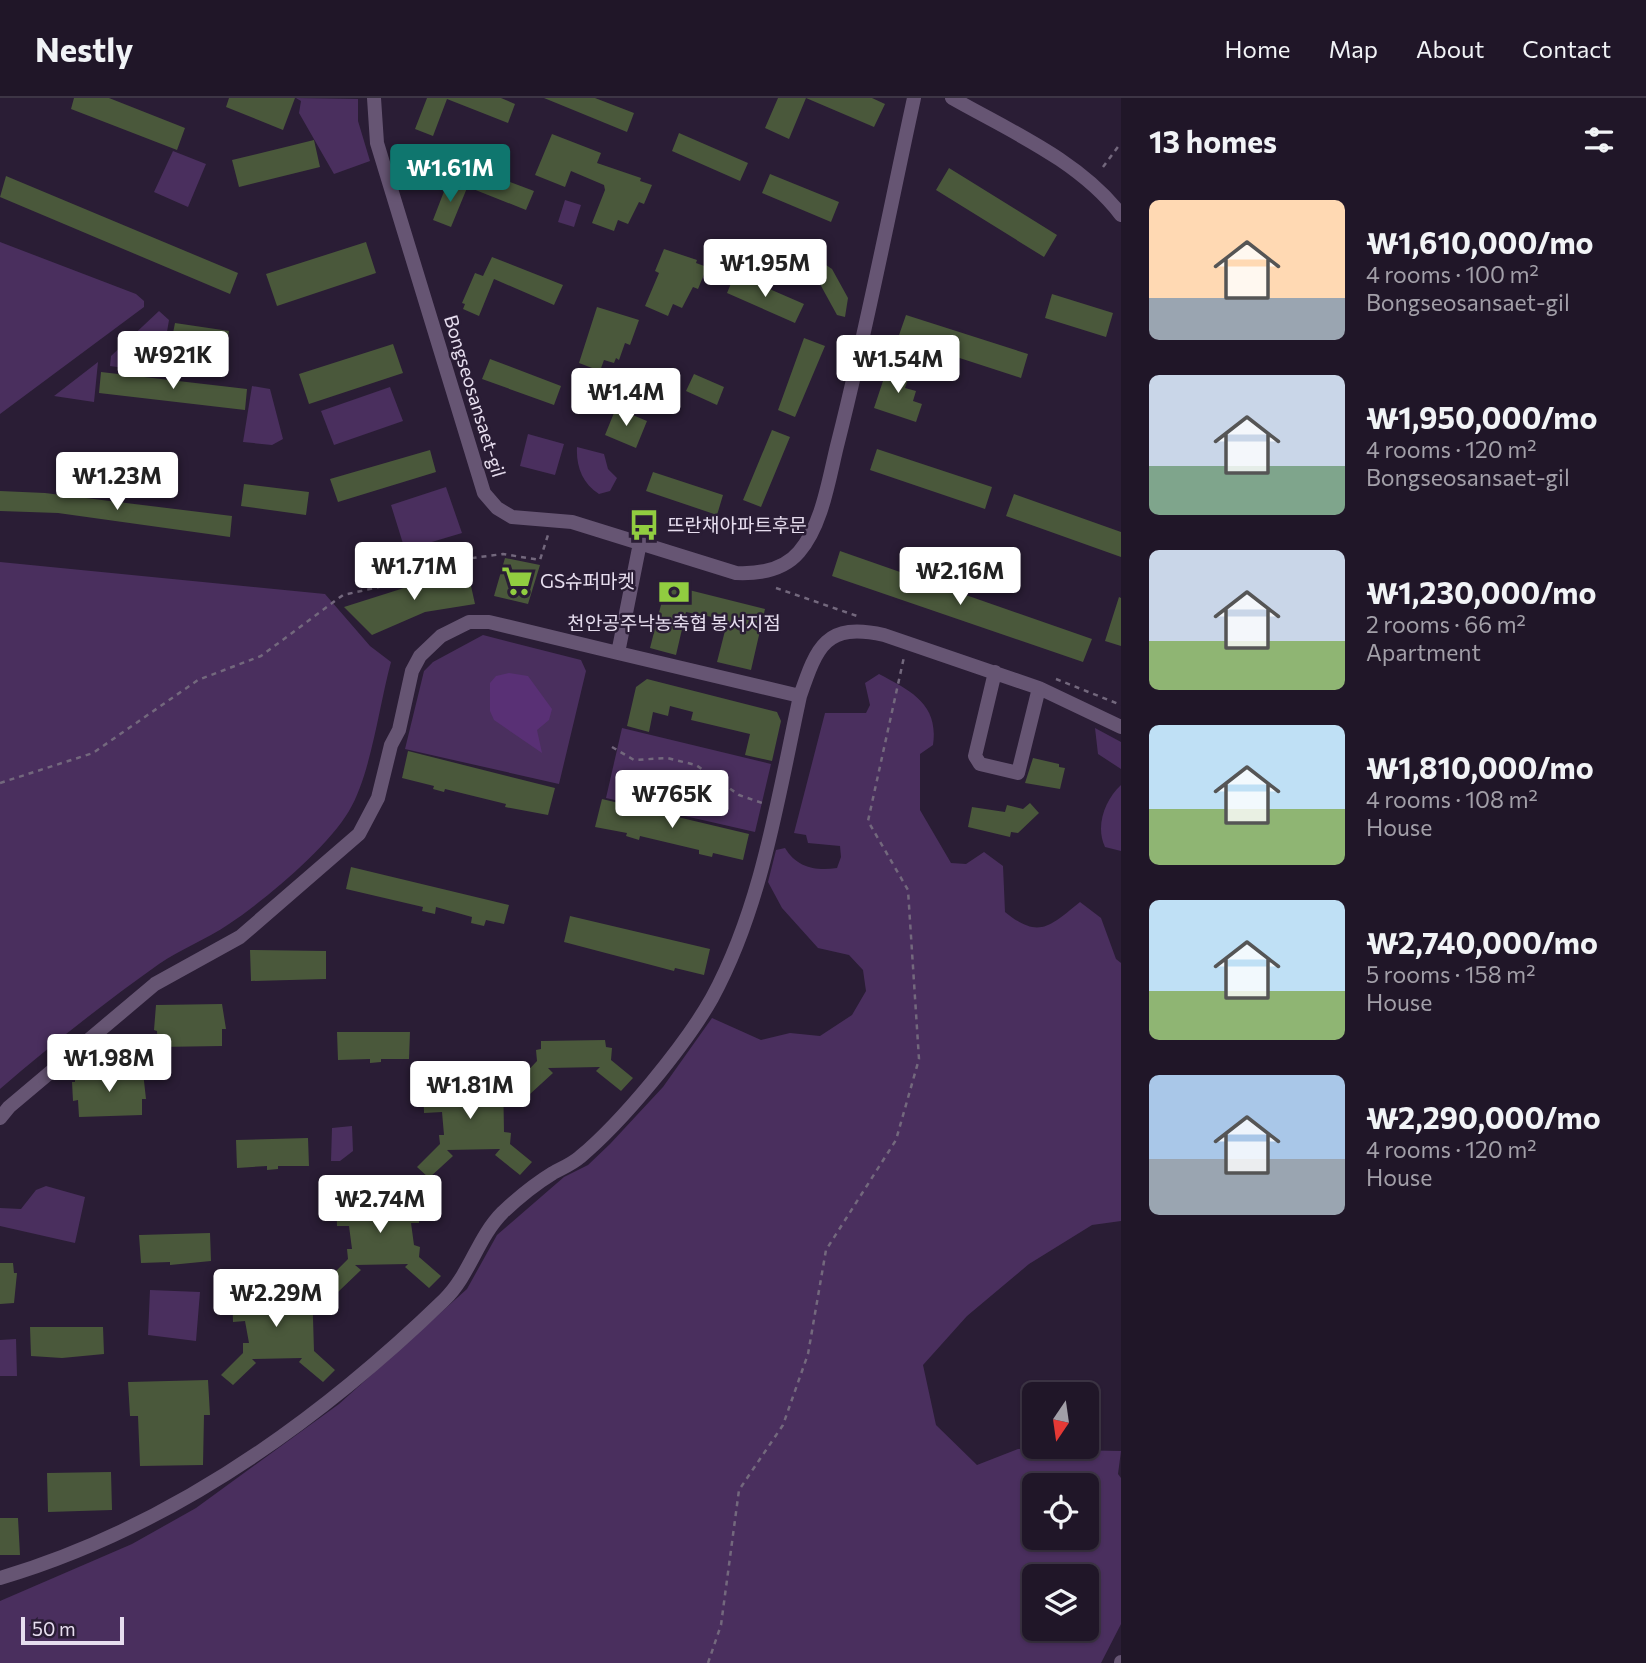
<!DOCTYPE html>
<meta charset="utf-8">
<style>
:root{--surface:#201628;--page:#281f30;--text:#f1f3f6;--muted:#a29fa8;--line:#3d3545;--accent:#0f766e}
body{margin:0;font-family:Commissioner,"Noto Sans KR",sans-serif;background:var(--page);color:var(--text);height:100vh;display:flex;flex-direction:column;font-size:26px;white-space:nowrap}
*{box-sizing:border-box;margin:0}
p{font-size:23px;color:var(--muted)}
.icon{flex:none;width:38px;height:38px;fill:none;stroke:currentColor;stroke-width:2;stroke-linecap:round;stroke-linejoin:round}
.map{position:relative;flex:1;overflow:hidden}
.panel{display:flex;flex-direction:column;background:var(--surface);width:525px}
.panel>*{flex:none}
.needle{width:46px;rotate:193deg}
.tools{position:absolute;left:1022px;top:1284px;display:grid;gap:14px}
.tools a{display:grid;place-items:center;width:77px;height:77px;border-radius:10px;background:var(--surface);box-shadow:0 2px 5px #0004,0 0 0 2px var(--line);font-size:35px}
.scale{position:absolute;left:21px;bottom:18px;width:103px;box-sizing:border-box;padding-left:7px;border:4px solid #e7deef;border-top:0;font-size:19px;line-height:24px;white-space:nowrap;color:#e7deef;-webkit-text-stroke:5px #2a1d35;paint-order:stroke}
.price{position:absolute;translate:-50% -60px;padding:0 16px;border-radius:7px;background:#fff;color:#222;font-size:23px;line-height:46px;filter:drop-shadow(0 2px 4px #0008)}
.price::after{content:'';position:absolute;left:50%;top:42px;width:21px;height:16px;margin-left:-10px;background:inherit;clip-path:polygon(0 0,100% 0,50% 100%)}
.price.active{background:var(--accent);color:#fff}
ul{padding:0;list-style:none}
li{display:flex;align-items:center;gap:21px;height:175px;padding:0 28px}
li span{display:grid;place-items:center;flex:none;width:196px;height:140px;border-radius:10px;color:#555}
li>.icon{margin-inline-start:auto}
span .icon{width:84px;height:84px;fill:#fffc;stroke-width:1}
li b{font-size:30px}
h2{display:flex;justify-content:space-between;align-items:center;height:84px;padding:0 28px;font-size:30px}
header{display:flex;align-items:center;gap:42px;box-sizing:border-box;height:98px;padding:0 35px;background:var(--surface);border-bottom:2px solid var(--line)}
header strong{font-size:33px}
nav{display:flex;gap:38px;margin-inline-start:auto;font-size:24px}
main{display:flex;flex:1;min-height:0}
.map>svg:first-child{display:block}
</style>
<header>
<strong>Nestly</strong>
<nav><a>Home</a><a>Map</a><a>About</a><a>Contact</a></nav>
</header>
<main>
<div class="map">
<svg width="1121" height="1565" viewBox="0 0 1121 1565">
<rect width="100%" height="100%" fill="#2a1d35"/>
<path fill="#4a2f5e" fill-rule="evenodd" d="M 296,0 L 358,1 L 358,23 L 370,63 L 334,76 L 299,15 L 301,3 Z
M 173,53 L 206,66 L 188,109 L 154,94 Z
M 565,102 L 581,107 L 574,129 L 558,124 Z
M 0,144 L 136,196 L 144,203 L 144,209 L 0,316 Z
M 159,213 L 169,222 L 160,275 L 110,268 L 111,258 Z
M 98,264 L 94,304 L 54,298 Z
M 252,288 L 270,291 L 283,341 L 272,347 L 243,344 Z
M 390,289 L 403,323 L 334,347 L 321,313 Z
M 528,336 L 564,346 L 555,377 L 520,368 Z
M 577,349 L 604,356 L 608,371 L 617,380 L 610,393 L 599,396 C 582,385 576,368 577,349 Z
M 446,389 L 462,435 L 405,452 L 391,407 Z
M 0,464 L 325,496 L 370,548 L 391,564 C 379,608 371,676 349,713 C 327,750 265,802 229,826 C 207,841 181,851 159,866 C 104,905 51,947 0,991 Z
M 483,537 L 581,562 L 586,573 L 559,686 L 405,651 L 424,573 L 433,564 Z
M 879,576 C 911,593 939,606 933,647 L 920,656 L 920,712 L 951,765 L 966,766 L 984,754 L 1003,768 L 1005,814 C 1039,842 1050,828 1080,804 L 1101,820 L 1116,861 L 1121,865 L 1121,1123 L 1092,1127 L 1029,1166 L 967,1218 L 923,1267 L 936,1327 L 977,1367 L 1018,1351 L 1121,1353 L 1118,1376 L 1121,1380 L 1121,1526 L 1101,1565 L 0,1565 L 0,1503 L 132,1446 L 196,1410 L 339,1306 L 467,1191 L 497,1137 L 564,1079 L 588,1067 L 610,1046 L 663,989 L 712,920 L 761,942 L 790,935 L 820,938 L 852,917 L 866,893 L 863,872 L 849,857 L 818,850 L 782,810 L 768,784 L 776,752 L 785,750 C 797,770 816,773 837,770 L 841,759 L 840,748 L 808,745 L 806,737 L 794,735 L 825,615 L 866,615 L 870,607 L 865,585 ZM 1034,1388 L 1087,1388 L 1087,1440 L 1034,1440 ZM 1034,1479 L 1087,1479 L 1087,1531 L 1034,1531 Z
M 622,630 L 771,666 L 755,734 L 606,700 Z
M 1095,630 L 1121,644 L 1121,671 L 1098,656 Z
M 1121,687 L 1121,753 L 1105,749 C 1095,728 1105,702 1121,687 Z
M 352,1028 L 353,1053 L 340,1063 L 331,1063 L 332,1030 Z
M 46,1088 L 85,1099 L 75,1145 L 0,1128 L 0,1110 L 21,1111 L 36,1092 Z
M 150,1192 L 200,1194 L 196,1243 L 148,1237 Z
M 16,1241 L 17,1278 L 0,1278 L 0,1242 Z"/>
<path fill="#593075" d="M 509,575 L 528,578 L 552,611 L 549,622 L 537,632 L 542,655 L 494,622 L 490,613 L 490,585 L 496,578 Z"/>
<path fill="#4a583b" d="M 74,0 L 109,0 L 185,30 L 177,52 L 71,11 Z
M 229,0 L 295,0 L 283,32 L 226,9 Z
M 427,0 L 501,0 L 515,6 L 508,25 L 447,1 L 433,38 L 415,31 Z
M 544,0 L 595,0 L 634,15 L 627,34 Z
M 778,0 L 806,0 L 789,41 L 765,30 Z
M 806,0 L 872,0 L 885,6 L 874,29 Z
M 679,35 L 748,65 L 740,83 L 672,53 Z
M 552,36 L 601,55 L 597,65 L 641,80 L 640,83 L 652,87 L 644,106 L 639,104 L 628,126 L 618,122 L 614,133 L 592,125 L 605,92 L 604,87 L 571,73 L 565,89 L 535,77 Z
M 314,42 L 320,69 L 239,89 L 232,62 Z
M 465,67 L 534,93 L 526,112 L 458,85 Z
M 949,70 L 1057,137 L 1044,159 L 936,92 Z
M 770,76 L 839,104 L 831,124 L 762,95 Z
M 6,78 L 238,175 L 230,196 L 0,99 Z
M 448,83 L 467,90 L 451,129 L 433,122 Z
M 366,144 L 376,175 L 277,208 L 266,176 Z
M 664,151 L 697,162 L 696,165 L 707,169 L 698,191 L 693,189 L 682,210 L 673,206 L 668,218 L 645,208 L 659,175 L 655,173 Z
M 492,159 L 563,187 L 554,207 L 494,181 L 479,218 L 463,211 L 465,206 L 462,205 L 475,175 L 483,178 Z
M 820,163 L 832,171 L 848,200 L 845,219 L 837,217 L 815,177 Z
M 735,176 L 804,206 L 795,225 L 727,195 Z
M 1052,196 L 1113,215 L 1106,239 L 1045,220 Z
M 597,209 L 639,222 L 630,247 L 625,245 L 619,262 L 616,260 L 614,265 L 604,262 L 600,273 L 579,265 Z
M 906,217 L 1028,256 L 1021,280 L 898,240 Z
M 175,225 L 229,233 L 224,261 L 166,252 L 169,234 L 173,235 Z
M 804,240 L 825,248 L 795,319 L 778,312 Z
M 393,246 L 403,275 L 309,306 L 299,276 Z
M 490,261 L 561,288 L 554,307 L 482,281 Z
M 889,265 L 911,273 L 905,290 L 916,293 L 913,303 L 922,306 L 916,324 L 874,310 Z
M 101,274 L 247,291 L 245,312 L 99,295 Z
M 694,276 L 724,289 L 717,307 L 686,293 Z
M 616,310 L 647,323 L 636,350 L 605,337 Z
M 772,332 L 790,339 L 761,409 L 743,402 Z
M 877,351 L 992,389 L 985,411 L 870,372 Z
M 430,352 L 436,374 L 338,404 L 330,381 Z
M 653,374 L 723,397 L 717,417 L 646,393 Z
M 244,386 L 309,394 L 306,417 L 241,408 Z
M 0,393 L 45,395 L 232,418 L 230,439 L 58,415 L 0,413 Z
M 1014,396 L 1121,434 L 1121,459 L 1006,418 Z
M 840,453 L 1092,541 L 1083,564 L 832,478 Z
M 505,460 L 540,467 L 528,506 L 494,498 Z
M 467,470 L 475,506 L 425,514 L 372,537 L 344,509 Z
M 677,489 L 765,511 L 751,572 L 717,564 L 727,525 L 711,522 L 712,519 L 686,514 L 676,557 L 650,550 L 663,499 Z
M 1119,499 L 1121,500 L 1121,548 L 1105,543 Z
M 647,581 L 777,614 L 781,623 L 772,663 L 745,657 L 750,636 L 691,622 L 693,614 L 670,608 L 668,618 L 653,614 L 649,634 L 627,628 L 636,589 Z
M 408,653 L 555,690 L 548,717 L 505,709 L 506,706 L 445,691 L 444,694 L 433,691 L 434,688 L 402,680 Z
M 1033,660 L 1059,666 L 1059,669 L 1065,670 L 1060,691 L 1025,685 Z
M 602,701 L 749,736 L 743,762 L 713,755 L 712,759 L 699,756 L 699,752 L 640,738 L 639,742 L 626,738 L 627,735 L 595,729 Z
M 1030,705 L 1039,715 L 1018,735 L 1011,734 L 1010,739 L 968,729 L 972,709 L 1005,714 L 1007,707 L 1023,711 Z
M 351,769 L 509,807 L 504,826 L 486,822 L 484,828 L 471,825 L 472,819 L 436,809 L 435,816 L 422,813 L 423,809 L 346,791 Z
M 570,818 L 710,851 L 704,877 L 675,870 L 674,873 L 564,844 Z
M 250,852 L 326,853 L 326,881 L 251,883 Z
M 222,906 L 226,931 L 222,931 L 222,948 L 158,949 L 157,933 L 154,932 L 156,907 Z
M 337,934 L 410,934 L 409,961 L 381,961 L 381,964 L 370,965 L 370,961 L 338,962 Z
M 605,942 L 606,949 L 612,950 L 611,962 L 633,980 L 621,993 L 596,973 L 600,969 L 548,970 L 553,975 L 530,996 L 517,984 L 537,963 L 536,952 L 541,951 L 541,943 Z
M 143,974 L 146,1001 L 142,1001 L 142,1017 L 79,1019 L 78,1002 L 73,1003 L 72,984 L 75,984 L 75,976 Z
M 503,977 L 504,1034 L 511,1035 L 510,1046 L 532,1064 L 520,1077 L 495,1057 L 500,1051 L 447,1052 L 453,1058 L 429,1080 L 417,1069 L 440,1046 L 439,1037 L 444,1037 L 442,1014 L 424,1015 L 423,981 L 452,979 L 453,985 L 473,985 L 473,978 Z
M 308,1040 L 309,1068 L 278,1068 L 278,1071 L 267,1072 L 267,1068 L 237,1070 L 236,1042 Z
M 388,1092 L 418,1094 L 419,1125 L 411,1125 L 414,1147 L 420,1149 L 419,1159 L 441,1178 L 429,1190 L 405,1169 L 408,1166 L 355,1167 L 361,1172 L 338,1194 L 326,1183 L 348,1161 L 347,1151 L 352,1151 L 349,1128 L 337,1128 L 336,1096 L 367,1093 L 368,1100 L 388,1100 Z
M 210,1135 L 211,1163 L 170,1167 L 170,1164 L 141,1165 L 139,1137 Z
M 0,1165 L 13,1165 L 14,1175 L 17,1175 L 14,1205 L 0,1206 Z
M 260,1188 L 261,1195 L 282,1195 L 282,1188 L 312,1188 L 314,1253 L 335,1272 L 323,1284 L 299,1264 L 302,1260 L 252,1261 L 256,1265 L 233,1287 L 221,1277 L 243,1255 L 243,1245 L 249,1245 L 245,1223 L 233,1224 L 232,1189 Z
M 30,1229 L 103,1229 L 104,1256 L 62,1260 L 31,1258 Z
M 208,1282 L 210,1317 L 204,1317 L 203,1367 L 140,1368 L 138,1318 L 130,1318 L 128,1284 Z
M 111,1374 L 112,1412 L 48,1414 L 47,1375 Z
M 0,1420 L 18,1420 L 20,1457 L 0,1457 Z"/>
<g fill="none" stroke-linecap="round" stroke-linejoin="round">
<path stroke="#73687d" stroke-width="2.5" stroke-dasharray="5 5" stroke-linecap="butt" d="M 1103,69 L 1120,46
M 776,490 L 860,519
M 1056,581 L 1121,607
M 612,649 L 634,662 L 667,660 L 696,667 L 739,697 L 765,706
M 0,685 L 93,655 L 198,582 L 261,558 L 343,497 L 397,485 L 442,464 L 503,456 L 540,462 L 548,437
M 708,1565 L 721,1527 L 739,1392 L 783,1327 L 808,1256 L 826,1152 L 896,1042 L 919,961 L 908,792 L 868,723 L 904,559"/>
<path stroke="#665573" stroke-width="14" d="M 374,0 L 377,45 L 484,395 L 497,410 L 512,419 L 572,424 L 736,475 C 758,476 783,473 799,454 C 823,426 829,379 838,344 C 867,230 889,115 914,0
M 952,0 C 1010,33 1080,63 1121,117
M 640,445 L 618,555 L 800,598 C 817,548 826,524 884,537 L 1039,590 L 1121,629
M 995,574 L 975,658 L 980,666 L 1018,675 L 1039,590
M 0,1020 L 9,1009 L 155,886 L 240,839 L 359,736 L 378,700 L 391,647 L 399,632 L 412,573 L 420,558 L 441,538 L 469,524 L 489,524 L 618,555
M 0,1480 C 169,1430 318,1324 444,1202 C 470,1177 477,1140 503,1114 C 518,1100 535,1086 553,1075 C 562,1070 572,1066 580,1059 C 622,1024 685,948 712,900 C 762,808 778,699 800,598
M 1121,1565 L 1121,1564"/>
</g>
<defs>
<symbol id="bus-bare" viewBox="-9 -9 18 18"><path d="M-5-6H5V4H4V6H2V4H-2V6H-4V4H-5ZM-3.5-4V0h7V-4ZM-3.5 1.2v1.5H-2V1.2ZM2 1.2v1.5H3.5V1.2Z" fill="#91cd40" stroke="#2a1d35" stroke-width="2.5" paint-order="stroke"/></symbol>
<symbol id="supermarket-bare" viewBox="-9 -9 18 18"><path d="M-6-5.5h2.5l.6 2H6L4.5 2H-2.5L-4.4-4H-6ZM-1.5 3.2a1.3 1.3 0 1 0 .1 0ZM3 3.2a1.3 1.3 0 1 0 .1 0Z" fill="#91cd40" stroke="#2a1d35" stroke-width="2.5" paint-order="stroke"/></symbol>
<symbol id="bank-bare" viewBox="-9 -9 18 18"><path d="M-6-4H6V4H-6ZM0-2.3a2.3 2.3 0 1 0 0 4.6a2.3 2.3 0 1 0 0-4.6Z" fill="#91cd40" stroke="#2a1d35" stroke-width="2.5" paint-order="stroke"/></symbol>
</defs>
<g fill-rule="evenodd">
<use href="#bus-bare" x="622" y="405" width="44" height="44"/>
<use href="#supermarket-bare" x="495" y="461" width="44" height="44"/>
<use href="#bank-bare" x="652" y="472" width="44" height="44"/>
</g>
<g text-anchor="middle" stroke-width="5" stroke-linejoin="round" paint-order="stroke">
<g font-size="19" fill="#e7deef" stroke="#2a1d35">
<text transform="translate(475 298) rotate(73)" y="7">Bongseosansaet-gil</text>
</g>
<g font-size="19" fill="#e7deef" stroke="#2a1d35" text-anchor="start">
<text x="667" y="434">뜨란채아파트후문</text>
<text x="540" y="490">GS슈퍼마켓</text>
<text x="674" y="532" text-anchor="middle">천안공주낙농축협 봉서지점</text>
</g>
</g>
</svg>
<div class="tools">
<a><svg class="needle" viewBox="-14 -14 28 28"><path d="M0-13l5 13h-10z" fill="#e53935"/><path d="M0 13l5-13h-10z" fill="#a29fa8"/></svg></a>
<a><svg class="icon" aria-label="locate" viewBox="0 0 24 24"><circle cx="12" cy="12" r="6"/><path d="M12 2v4M12 18v4M2 12h4M18 12h4"/></svg></a>
<a><svg class="icon" aria-label="layers" viewBox="0 0 24 24"><path d="M12 4l9 5-9 5-9-5zM3 14l9 5 9-5"/></svg></a>
</div>
<div class="scale">50 m</div>
<b class="price active" style="left:450px;top:106px">₩1.61M</b>
<b class="price" style="left:765px;top:201px">₩1.95M</b>
<b class="price" style="left:173px;top:293px">₩921K</b>
<b class="price" style="left:898px;top:297px">₩1.54M</b>
<b class="price" style="left:626px;top:330px">₩1.4M</b>
<b class="price" style="left:117px;top:414px">₩1.23M</b>
<b class="price" style="left:414px;top:504px">₩1.71M</b>
<b class="price" style="left:960px;top:509px">₩2.16M</b>
<b class="price" style="left:672px;top:732px">₩765K</b>
<b class="price" style="left:109px;top:996px">₩1.98M</b>
<b class="price" style="left:470px;top:1023px">₩1.81M</b>
<b class="price" style="left:380px;top:1137px">₩2.74M</b>
<b class="price" style="left:276px;top:1231px">₩2.29M</b>
</div>
<section class="panel">
<h2>13 homes<svg class="icon" aria-label="filters" viewBox="0 0 24 24"><path d="M4 7h16M4 17h16"/><circle cx="9" cy="7" r="2"/><circle cx="15" cy="17" r="2"/></svg></h2>
<ul>
<li><span style="background:linear-gradient(#ffd9b3 70%,#9aa5b1 0)"><svg class="icon" aria-label="home" viewBox="0 0 24 24"><path d="M3 11l9-7 9 7M6 9v11h12V9"/></svg></span><div><b>₩1,610,000/mo</b><p>4 rooms · 100 m²</p><p>Bongseosansaet-gil</p></div></li>
<li><span style="background:linear-gradient(#c9d6e8 65%,#7fa58c 0)"><svg class="icon" aria-label="home" viewBox="0 0 24 24"><path d="M3 11l9-7 9 7M6 9v11h12V9"/></svg></span><div><b>₩1,950,000/mo</b><p>4 rooms · 120 m²</p><p>Bongseosansaet-gil</p></div></li>
<li><span style="background:linear-gradient(#c9d6e8 65%,#8fb573 0)"><svg class="icon" aria-label="home" viewBox="0 0 24 24"><path d="M3 11l9-7 9 7M6 9v11h12V9"/></svg></span><div><b>₩1,230,000/mo</b><p>2 rooms · 66 m²</p><p>Apartment</p></div></li>
<li><span style="background:linear-gradient(#bfe0f5 60%,#8fb573 0)"><svg class="icon" aria-label="home" viewBox="0 0 24 24"><path d="M3 11l9-7 9 7M6 9v11h12V9"/></svg></span><div><b>₩1,810,000/mo</b><p>4 rooms · 108 m²</p><p>House</p></div></li>
<li><span style="background:linear-gradient(#bfe0f5 65%,#8fb573 0)"><svg class="icon" aria-label="home" viewBox="0 0 24 24"><path d="M3 11l9-7 9 7M6 9v11h12V9"/></svg></span><div><b>₩2,740,000/mo</b><p>5 rooms · 158 m²</p><p>House</p></div></li>
<li><span style="background:linear-gradient(#a9c7e8 60%,#9aa5b1 0)"><svg class="icon" aria-label="home" viewBox="0 0 24 24"><path d="M3 11l9-7 9 7M6 9v11h12V9"/></svg></span><div><b>₩2,290,000/mo</b><p>4 rooms · 120 m²</p><p>House</p></div></li>
</ul>
</section>
</main>
